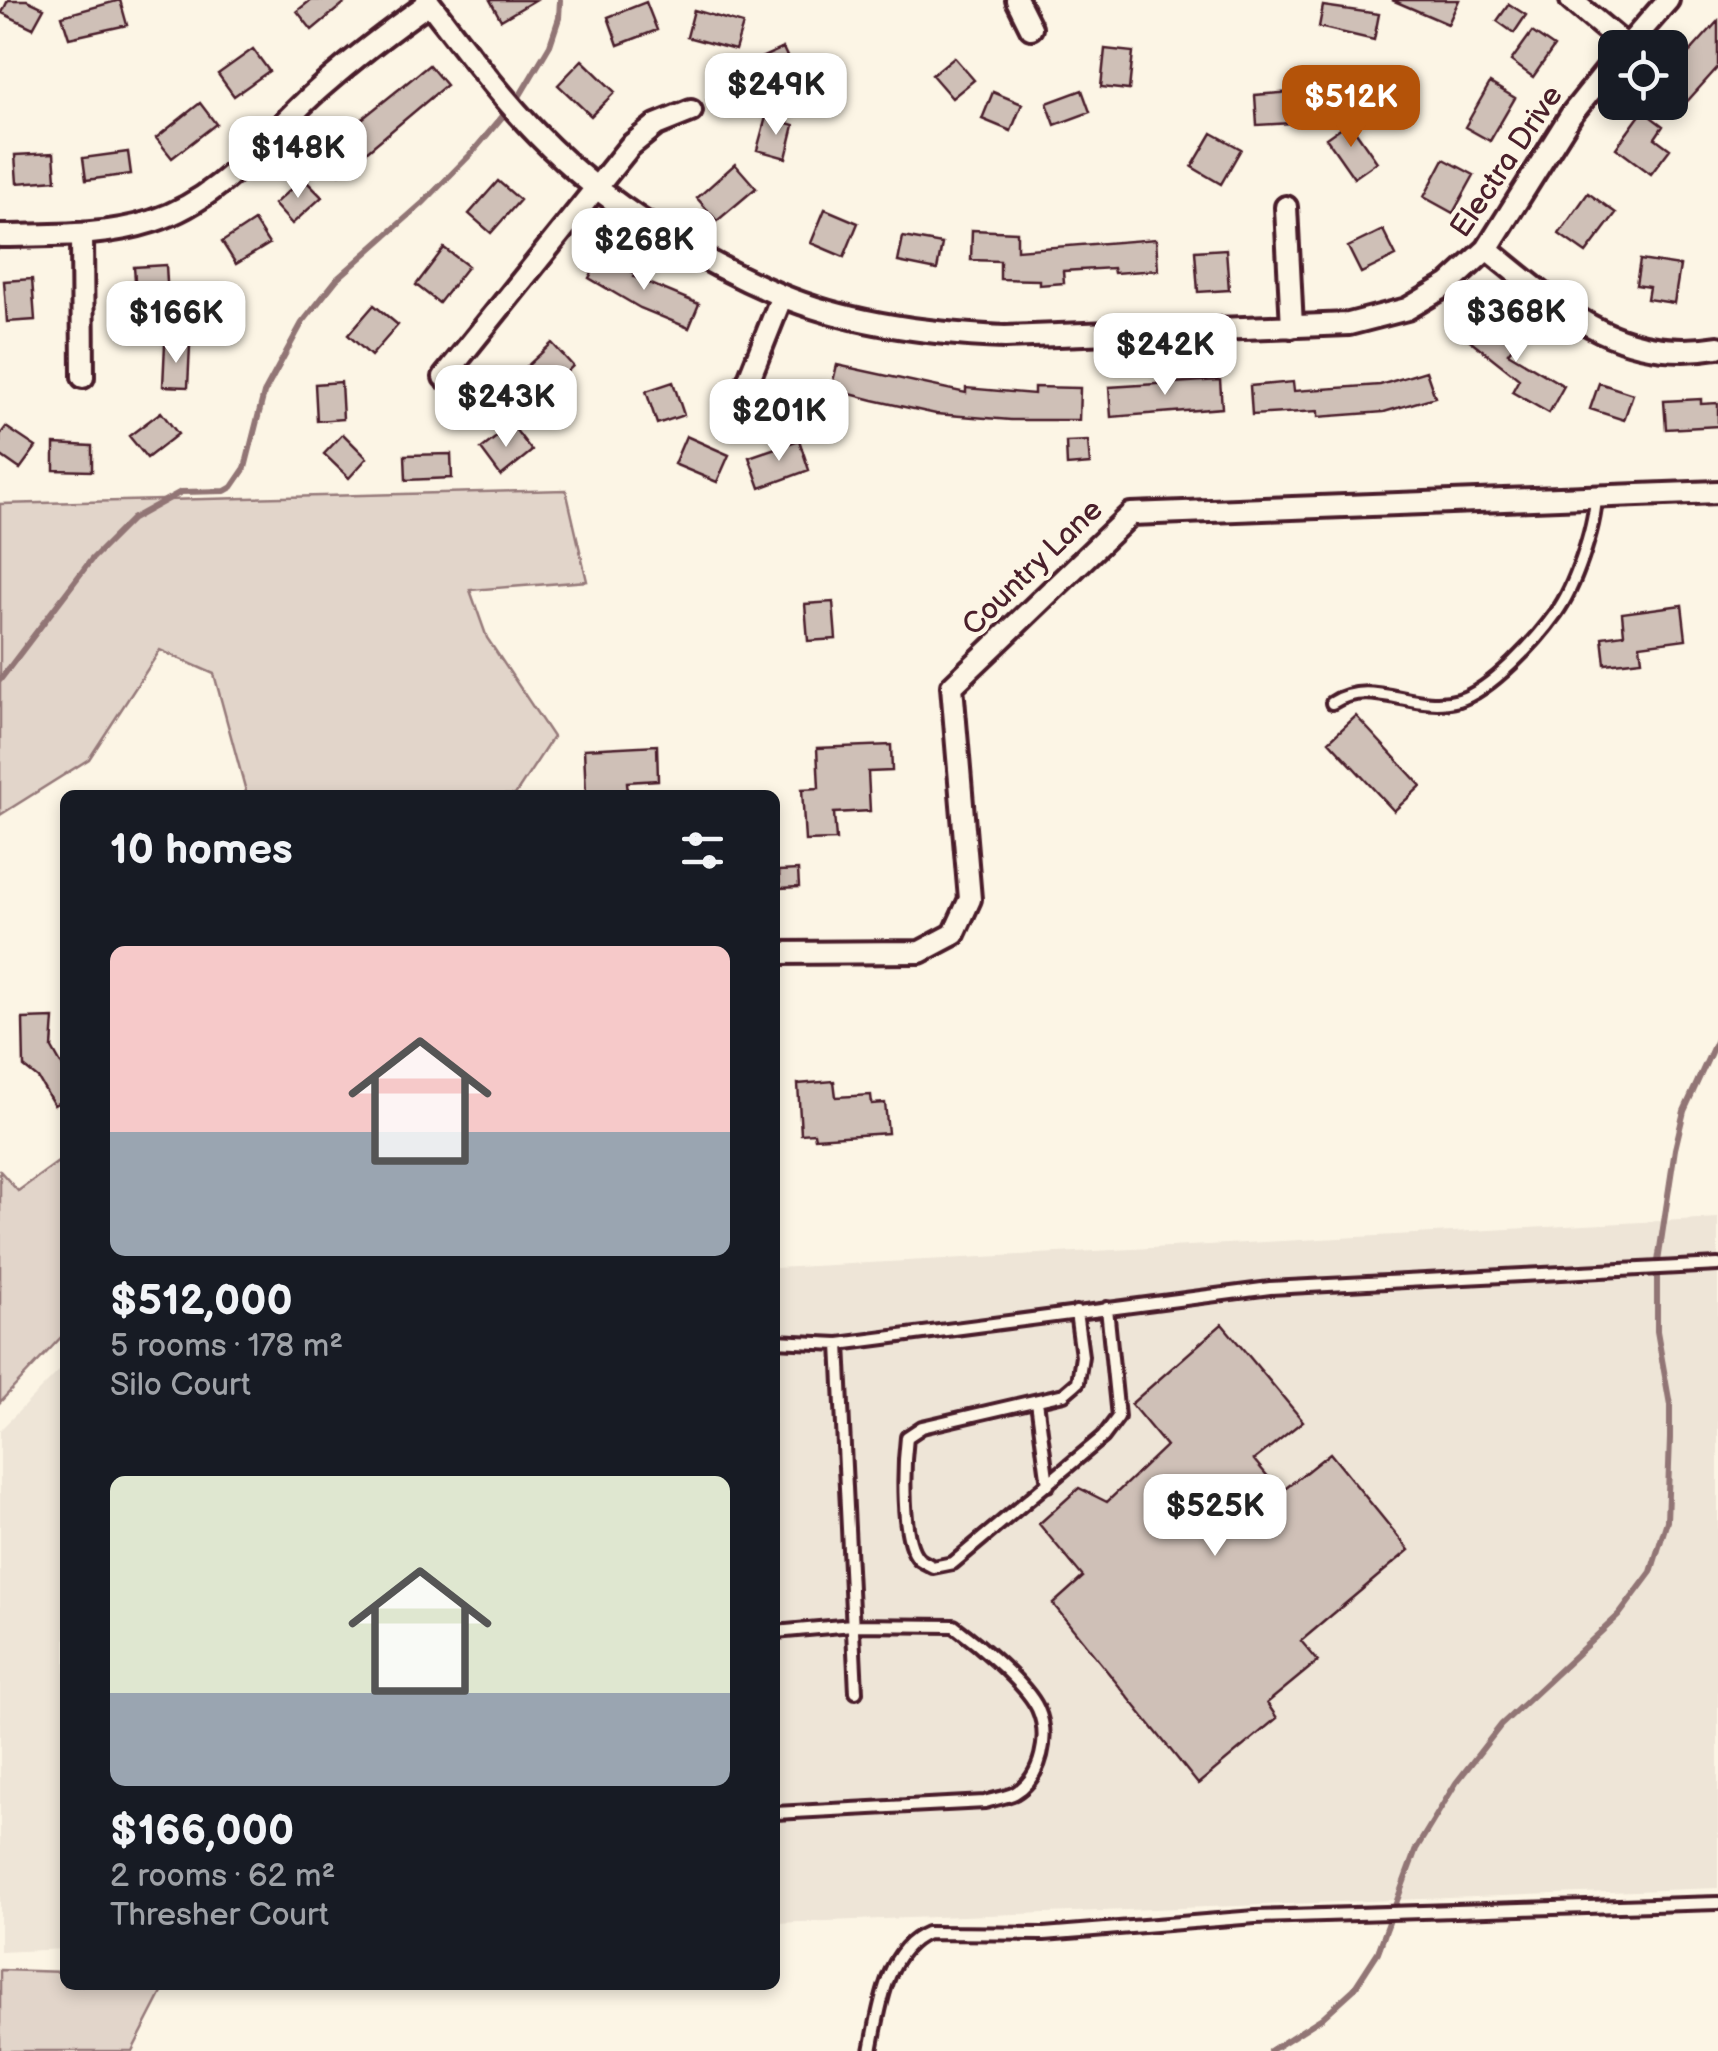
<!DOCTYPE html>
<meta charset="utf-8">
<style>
:root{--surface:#171b24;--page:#242831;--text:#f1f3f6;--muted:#9ea1a6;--accent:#b45309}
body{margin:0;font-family:"Balsamiq Sans",sans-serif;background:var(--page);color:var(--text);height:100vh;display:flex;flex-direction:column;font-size:38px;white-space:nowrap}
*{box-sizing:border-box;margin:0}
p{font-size:32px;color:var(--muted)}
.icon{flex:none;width:55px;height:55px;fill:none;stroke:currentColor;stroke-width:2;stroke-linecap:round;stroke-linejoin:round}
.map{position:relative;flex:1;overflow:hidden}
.side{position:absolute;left:60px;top:790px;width:720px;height:1200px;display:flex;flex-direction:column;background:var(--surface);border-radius:15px;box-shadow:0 5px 15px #0003}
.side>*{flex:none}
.buttons{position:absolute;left:1598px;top:30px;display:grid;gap:20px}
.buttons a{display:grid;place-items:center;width:90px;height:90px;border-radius:15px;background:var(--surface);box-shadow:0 5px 15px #0003;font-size:50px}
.price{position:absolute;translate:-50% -85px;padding:0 22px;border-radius:20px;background:#fff;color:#222;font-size:32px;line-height:65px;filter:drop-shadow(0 2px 5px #0008)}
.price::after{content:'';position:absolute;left:50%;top:60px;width:30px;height:22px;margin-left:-15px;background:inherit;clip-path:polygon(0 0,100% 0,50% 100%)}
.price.selected{background:var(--accent);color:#fff}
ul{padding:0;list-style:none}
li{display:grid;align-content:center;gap:20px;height:530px;padding:0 50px}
li span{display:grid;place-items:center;height:310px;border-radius:15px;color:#555}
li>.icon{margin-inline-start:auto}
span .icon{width:180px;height:180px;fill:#fffc;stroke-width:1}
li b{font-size:42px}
h2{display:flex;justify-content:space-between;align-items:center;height:120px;padding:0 50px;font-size:42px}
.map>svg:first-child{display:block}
</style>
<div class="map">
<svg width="1718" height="2051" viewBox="0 0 1718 2051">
<rect width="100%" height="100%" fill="#fcf5e5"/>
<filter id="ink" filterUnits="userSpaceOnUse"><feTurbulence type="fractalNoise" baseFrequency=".01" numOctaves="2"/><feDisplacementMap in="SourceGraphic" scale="20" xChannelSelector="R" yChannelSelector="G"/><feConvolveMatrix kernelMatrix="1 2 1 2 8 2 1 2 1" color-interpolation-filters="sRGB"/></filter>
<g filter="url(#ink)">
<path fill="#eee5d7" d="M 1718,1218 L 1718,1888 L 775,1923 L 775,1268 Z
M 65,1365 L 65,1949 L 0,1952 L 0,1430 Z"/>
<path fill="#e2d5ca" stroke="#967a7a" stroke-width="2.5" d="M 566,490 L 587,581 L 470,590 L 487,638 L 553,737 L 515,795 L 247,795 L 214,674 L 160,650 L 89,759 L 0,815 L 0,504 Z
M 65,1157 L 65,1333 L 0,1402 L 0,1171 L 18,1191 Z
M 0,1970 L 65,1972 L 65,1985 L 166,1985 L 132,2051 L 0,2051 Z"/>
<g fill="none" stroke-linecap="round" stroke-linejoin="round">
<path stroke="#917474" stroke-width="6" d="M 0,680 L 91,560 L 132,519 L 181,492 L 225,491 L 232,487 L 245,468 L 264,393 L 302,323 L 337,279 L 424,202 L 470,155 L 519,97 L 550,45 L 559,18 L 560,0
M 1270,2051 L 1322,2018 L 1354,1989 L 1378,1952 L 1416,1849 L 1456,1783 L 1501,1725 L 1619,1615 L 1651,1572 L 1667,1521 L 1670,1438 L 1670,1405 L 1657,1331 L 1657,1268 L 1675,1149 L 1684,1111 L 1718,1037"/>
</g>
<path fill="#cfc0b7" stroke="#4a1f2b" stroke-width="2.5" d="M 8,0 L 27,0 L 44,8 L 33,28 L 2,13 Z
M 120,0 L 127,25 L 69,38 L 62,16 Z
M 311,0 L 348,0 L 312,30 L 297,11 Z
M 490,0 L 535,0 L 501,20 Z
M 1392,0 L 1459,0 L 1448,24 Z
M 646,2 L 657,30 L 618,45 L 608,17 Z
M 1509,4 L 1526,15 L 1514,33 L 1497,21 Z
M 1323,6 L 1379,14 L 1374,40 L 1319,27 Z
M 694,10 L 743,24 L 735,50 L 687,37 Z
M 1718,21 L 1718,67 L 1683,106 L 1670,94 L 1670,74 Z
M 1532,32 L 1554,47 L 1533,77 L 1511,61 Z
M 783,48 L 802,89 L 773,102 L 754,61 Z
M 253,49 L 269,71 L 234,96 L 218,74 Z
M 1105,49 L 1133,52 L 1129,90 L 1101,87 Z
M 954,57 L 974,80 L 952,98 L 932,75 Z
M 582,60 L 615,92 L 591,116 L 558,85 Z
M 429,65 L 446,85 L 340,174 L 322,151 Z
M 1490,83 L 1515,98 L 1490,141 L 1465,127 Z
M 1082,90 L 1090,112 L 1055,125 L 1047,103 Z
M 1304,91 L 1307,122 L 1257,125 L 1255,95 Z
M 993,92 L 1022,104 L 1011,131 L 982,119 Z
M 200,103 L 216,124 L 172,158 L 156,138 Z
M 1643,111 L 1663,126 L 1655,138 L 1670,149 L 1651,174 L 1616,148 Z
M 766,117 L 794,125 L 786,158 L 757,150 Z
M 1349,122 L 1377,162 L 1354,178 L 1326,138 Z
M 1212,133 L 1241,149 L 1221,184 L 1192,167 Z
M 128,152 L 131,174 L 86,180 L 83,158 Z
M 54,153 L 56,180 L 17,183 L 15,155 Z
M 1444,159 L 1474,175 L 1453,213 L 1424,197 Z
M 735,164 L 756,188 L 717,221 L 697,198 Z
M 303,178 L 322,197 L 292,224 L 274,204 Z
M 498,181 L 520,200 L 491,233 L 469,214 Z
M 1588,193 L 1616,213 L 1586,253 L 1559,234 Z
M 825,209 L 858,223 L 844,257 L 811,243 Z
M 254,221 L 269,244 L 236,264 L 222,242 Z
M 972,230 L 1017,232 L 1017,250 L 1156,239 L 1158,270 L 1114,273 L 1113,268 L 1063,271 L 1064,283 L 1039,285 L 1039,280 L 1000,279 L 1000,261 L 971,260 Z
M 1383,230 L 1396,256 L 1361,273 L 1348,247 Z
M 903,237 L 942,244 L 937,270 L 898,262 Z
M 444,248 L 468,266 L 439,303 L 416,285 Z
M 1226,249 L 1229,290 L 1198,292 L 1195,251 Z
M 602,255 L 636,274 L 634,277 L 699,304 L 689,328 L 640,308 L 589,278 Z
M 1640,260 L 1680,266 L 1674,303 L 1647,299 L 1649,287 L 1636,285 Z
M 166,265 L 169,317 L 138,319 L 134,267 Z
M 32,279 L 35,320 L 7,322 L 4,281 Z
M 374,305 L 398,325 L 371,356 L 348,335 Z
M 1484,315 L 1518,340 L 1508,353 L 1564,386 L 1549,413 L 1512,392 L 1519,379 L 1466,337 Z
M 552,343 L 573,366 L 532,405 L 510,382 Z
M 165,344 L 190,345 L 188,387 L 163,386 Z
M 837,365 L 966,393 L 966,388 L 1034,394 L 1034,387 L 1080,388 L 1079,420 L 1011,420 L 936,414 L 873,400 L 831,389 Z
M 1426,371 L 1435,397 L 1384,412 L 1318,417 L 1318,411 L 1252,415 L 1250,386 L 1293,382 L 1294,391 L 1380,385 Z
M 1220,380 L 1222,408 L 1111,417 L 1109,387 Z
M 341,382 L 343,419 L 317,421 L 315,384 Z
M 673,382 L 684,415 L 657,424 L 646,391 Z
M 1599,383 L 1633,394 L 1624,420 L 1590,409 Z
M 1701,399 L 1701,404 L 1718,403 L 1718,426 L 1666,429 L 1664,401 Z
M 161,412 L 178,434 L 147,458 L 129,436 Z
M 512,425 L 532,451 L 501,476 L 481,449 Z
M 6,427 L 36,447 L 20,469 L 0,455 L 0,435 Z
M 343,434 L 367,458 L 349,478 L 324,454 Z
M 686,436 L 729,455 L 717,482 L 674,464 Z
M 799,440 L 809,470 L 760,488 L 749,457 Z
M 1088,441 L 1090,464 L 1067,466 L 1066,442 Z
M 54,444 L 92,446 L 92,471 L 54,470 Z
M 451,454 L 452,478 L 406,480 L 405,455 Z
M 833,602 L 836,639 L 808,641 L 805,604 Z
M 1682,605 L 1686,639 L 1640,645 L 1642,660 L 1605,664 L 1602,637 L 1624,634 L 1622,613 Z
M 1356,716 L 1421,786 L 1394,811 L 1329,741 Z
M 657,745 L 658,780 L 627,782 L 628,795 L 586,795 L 584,749 Z
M 891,745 L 892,771 L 868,772 L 870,811 L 834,813 L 836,840 L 805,841 L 802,789 L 819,788 L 817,748 Z
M 798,870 L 799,887 L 780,888 L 779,871 Z
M 54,1018 L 52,1048 L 65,1071 L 65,1099 L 54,1105 L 38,1078 L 24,1067 L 23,1019 Z
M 834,1081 L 836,1097 L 871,1095 L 872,1104 L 885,1103 L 888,1133 L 815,1138 L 814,1133 L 801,1134 L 798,1084 Z
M 1222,1324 L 1303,1421 L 1254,1460 L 1281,1492 L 1330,1453 L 1409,1550 L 1301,1641 L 1318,1661 L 1267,1703 L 1277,1718 L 1198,1784 L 1053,1604 L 1083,1577 L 1039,1524 L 1079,1488 L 1107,1502 L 1166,1446 L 1131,1404 Z"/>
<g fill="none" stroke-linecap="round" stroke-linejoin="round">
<defs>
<path id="service" d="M 1332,703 C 1372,677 1414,713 1459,700 C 1491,690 1536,641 1556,613 C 1575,587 1594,530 1596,498
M 1076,1312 L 1082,1356 L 1078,1382 L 1064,1394 L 922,1427 L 907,1437 C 904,1462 900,1541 919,1559 C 923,1562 928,1564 933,1567 L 953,1563 L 1103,1437 L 1118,1417 L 1107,1308
M 775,1341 L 839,1344 L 1270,1288 L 1718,1265
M 839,1344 L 856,1692
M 1037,1401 L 1048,1485
M 775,1632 L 852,1625 L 954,1626 C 977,1643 1026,1683 1038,1709 C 1050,1736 1042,1777 1015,1793 C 1007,1797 994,1799 985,1802 L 775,1813
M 871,2051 C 879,2012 885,1950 927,1933 L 1044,1934 L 1255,1917 L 1718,1903"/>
<path id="minor" d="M 427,0 C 463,46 498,94 539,136 C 605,204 693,258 780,295 C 849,324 931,334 1005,337 L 1349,324 L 1407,309 L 1449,284 L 1487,249 L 1571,115 L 1615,60
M 1017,0 L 1031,28
M 1571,0 L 1626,46
M 1626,48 L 1668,0
M 1286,207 L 1292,327
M 82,234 L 83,377
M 0,236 C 51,235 104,237 153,221 C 225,198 265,136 320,88 C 354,58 392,29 429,3
M 1487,249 C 1560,308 1617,364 1718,347
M 444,377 L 630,146 L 656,125 L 691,111
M 745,389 L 782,296
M 775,953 L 920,952 L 954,934 L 970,899 L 952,686 L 1131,514 L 1718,492"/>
</defs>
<use href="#service" stroke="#4a1f2b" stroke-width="18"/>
<use href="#minor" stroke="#4a1f2b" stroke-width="28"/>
<use href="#service" stroke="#fcf5e5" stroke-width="10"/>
<use href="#minor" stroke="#fcf5e5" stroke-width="20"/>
</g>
</g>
<g text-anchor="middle" stroke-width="9" stroke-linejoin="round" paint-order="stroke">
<g font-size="30" fill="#4a1f2b" stroke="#fcf5e5">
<text transform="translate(1506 161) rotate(-56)" y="10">Electra Drive</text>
<text transform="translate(1032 567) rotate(-44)" y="10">Country Lane</text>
</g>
</g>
</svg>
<div class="buttons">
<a><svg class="icon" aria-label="locate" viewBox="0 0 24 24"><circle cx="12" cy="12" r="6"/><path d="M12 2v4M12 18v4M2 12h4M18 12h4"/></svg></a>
</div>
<b class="price" style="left:776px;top:138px">$249K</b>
<b class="price selected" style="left:1351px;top:150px">$512K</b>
<b class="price" style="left:298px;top:201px">$148K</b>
<b class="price" style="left:644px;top:293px">$268K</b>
<b class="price" style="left:1516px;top:365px">$368K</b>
<b class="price" style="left:176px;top:366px">$166K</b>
<b class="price" style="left:1165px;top:398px">$242K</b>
<b class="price" style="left:506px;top:450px">$243K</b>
<b class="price" style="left:779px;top:464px">$201K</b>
<b class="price" style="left:1215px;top:1559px">$525K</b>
<section class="side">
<h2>10 homes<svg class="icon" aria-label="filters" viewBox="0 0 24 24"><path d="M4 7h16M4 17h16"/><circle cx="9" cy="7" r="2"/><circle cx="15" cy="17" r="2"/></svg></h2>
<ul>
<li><span style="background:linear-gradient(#f6c9c9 60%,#9aa5b1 0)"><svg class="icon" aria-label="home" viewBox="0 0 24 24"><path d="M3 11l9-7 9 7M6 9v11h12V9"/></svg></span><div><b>$512,000</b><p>5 rooms · 178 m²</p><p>Silo Court</p></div></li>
<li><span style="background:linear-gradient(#dfe7d0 70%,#9aa5b1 0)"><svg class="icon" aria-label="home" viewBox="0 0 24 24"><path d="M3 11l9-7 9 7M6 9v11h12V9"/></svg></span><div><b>$166,000</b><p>2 rooms · 62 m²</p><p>Thresher Court</p></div></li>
</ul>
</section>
</div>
